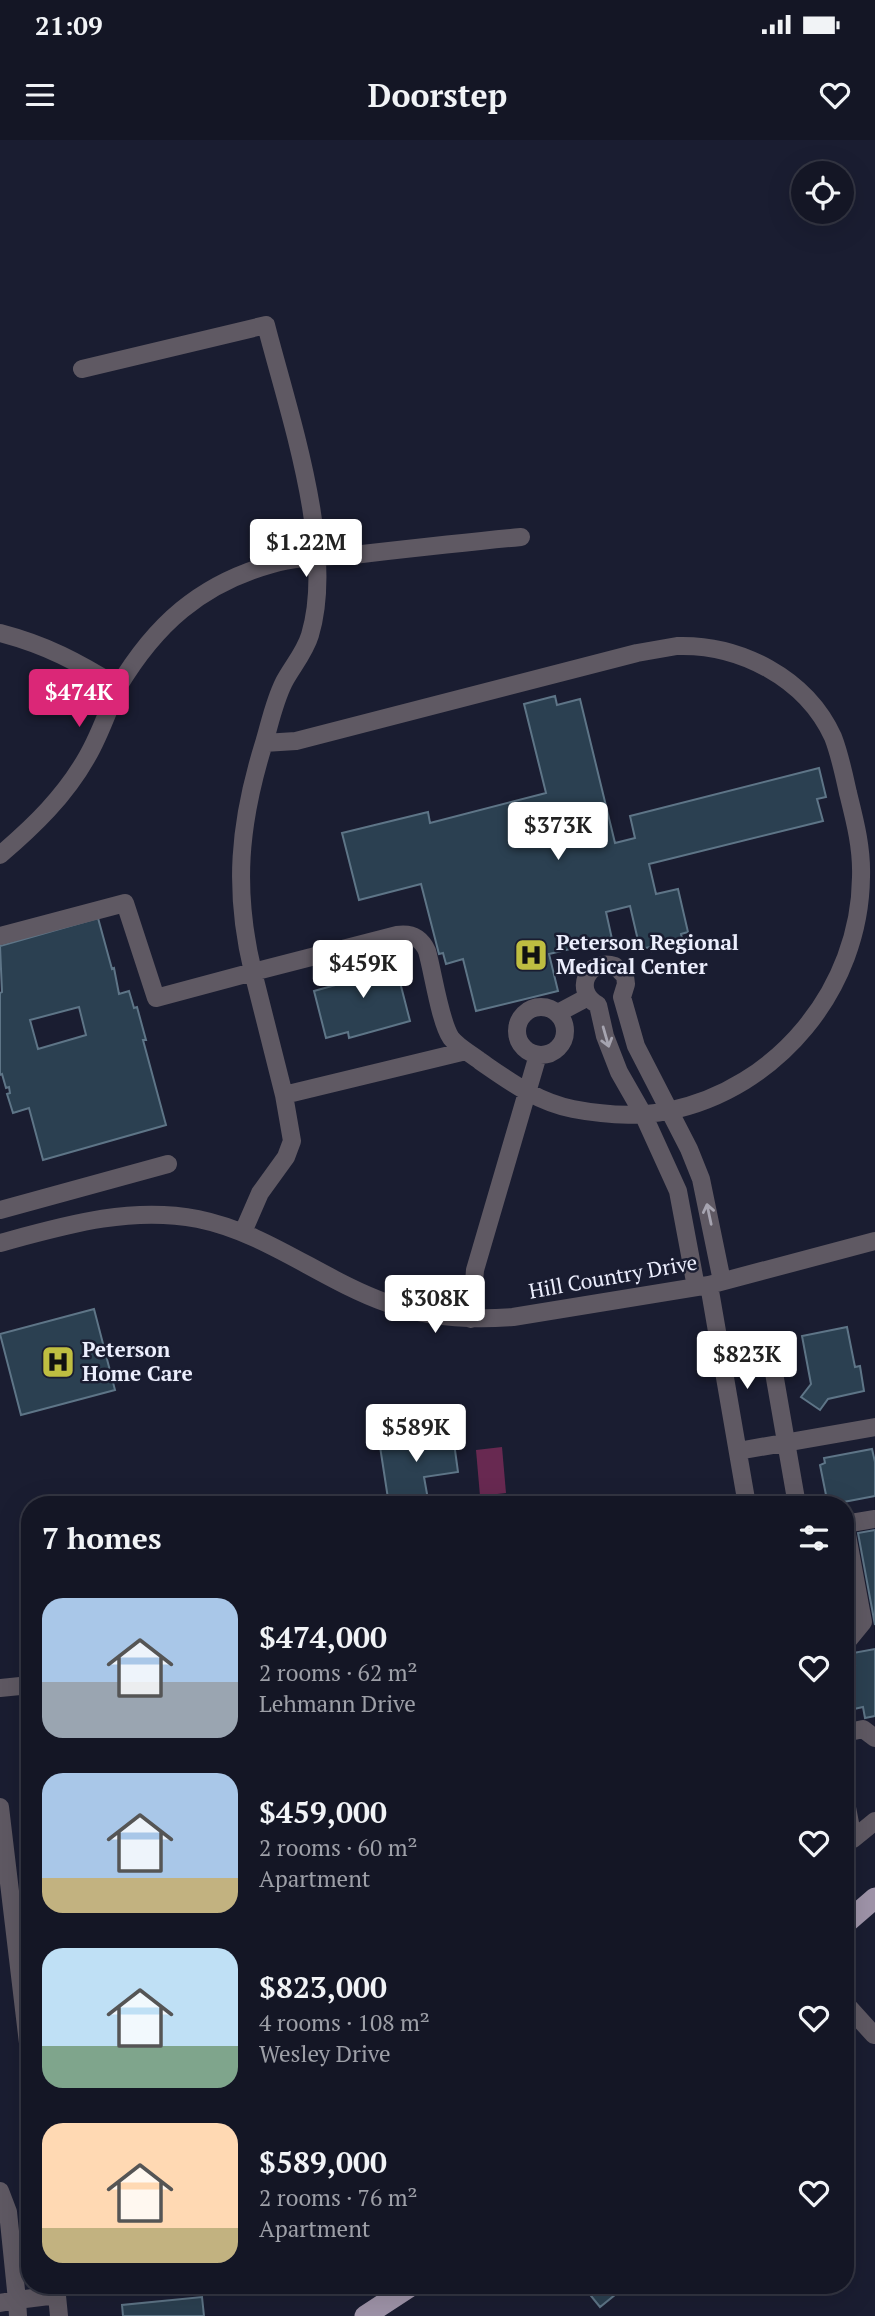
<!DOCTYPE html>
<meta charset="utf-8">
<style>
:root{--surface:#141625;--page:#1d1f2d;--text:#f1f3f6;--muted:#9d9fa7;--line:#333542;--accent:#db2777}
body{margin:0;font-family:"PT Serif",serif;background:var(--page);color:var(--text);height:100vh;display:flex;flex-direction:column;font-size:26px;white-space:nowrap}
*{box-sizing:border-box;margin:0}
p{font-size:23px;color:var(--muted)}
.icon{flex:none;width:38px;height:38px;fill:none;stroke:currentColor;stroke-width:2;stroke-linecap:round;stroke-linejoin:round}
.map{position:relative;flex:1;overflow:hidden}
.side{position:absolute;left:21px;top:1356px;width:833px;height:798px;display:flex;flex-direction:column;background:var(--surface);border-radius:28px;box-shadow:0 7px 28px #0002,0 0 0 2px var(--line)}
.side>*{flex:none}
.buttons{position:absolute;left:791px;top:21px;display:grid;gap:14px}
.buttons a{display:grid;place-items:center;width:63px;height:63px;border-radius:50%;background:var(--surface);box-shadow:0 7px 28px #0002,0 0 0 2px var(--line);font-size:35px}
.price{position:absolute;translate:-50% -60px;padding:0 16px;border-radius:7px;background:#fff;color:#222;font-size:23px;line-height:46px;filter:drop-shadow(0 2px 4px #0008)}
.price::after{content:'';position:absolute;left:50%;top:42px;width:21px;height:16px;margin-left:-10px;background:inherit;clip-path:polygon(0 0,100% 0,50% 100%)}
.price.selected{background:var(--accent);color:#fff}
ul{padding:0;list-style:none}
li{display:flex;align-items:center;gap:21px;height:175px;padding:0 21px}
li span{display:grid;place-items:center;flex:none;width:196px;height:140px;border-radius:21px;color:#555}
li>.icon{margin-inline-start:auto}
span .icon{width:84px;height:84px;fill:#fffc;stroke-width:1}
li b{font-size:30px}
h2{display:flex;justify-content:space-between;align-items:center;height:84px;padding:0 21px;font-size:30px}
.status{display:flex;justify-content:space-between;align-items:center;height:49px;padding:0 35px;background:var(--surface);direction:ltr}
.status svg{height:19px;fill:currentColor}
header{display:flex;justify-content:space-between;align-items:center;height:91px;padding:0 21px;background:var(--surface);font-size:32px;font-weight:700}
.map>svg:first-child{display:block}
</style>
<div class="status"><b>21:09</b><svg viewBox="0 0 49 12"><path d="M0 12V9h3v3zM5 12V6h3v6zM10 12V3h3v9zM15 12V0h3v12zM26 1h20v11H26zM47 4h2v5h-2z"/></svg></div>
<header><svg class="icon" aria-label="menu" viewBox="0 0 24 24"><path d="M4 6h16M4 12h16M4 18h16"/></svg>Doorstep<svg class="icon" aria-label="heart" viewBox="0 0 24 24"><path d="M12 20l-8-8c-3-5 5-10 8-4 3-6 11-1 8 4z"/></svg></header>
<div class="map">
<svg width="875" height="2176" viewBox="0 0 875 2176">
<rect width="100%" height="100%" fill="#1a1d31"/>
<path fill="#682951" d="M 502,1307 L 506,1353 L 480,1356 L 476,1310 Z"/>
<path fill="#2b4051" stroke="#5e7587" stroke-width="2" fill-rule="evenodd" d="M 555,556 L 557,565 L 580,559 L 615,703 L 635,698 L 630,676 L 819,628 L 826,657 L 817,659 L 823,681 L 649,724 L 656,754 L 678,749 L 688,792 L 681,794 L 683,803 L 652,811 L 651,807 L 640,809 L 630,766 L 606,772 L 612,799 L 549,814 L 558,851 L 476,871 L 463,819 L 446,824 L 443,813 L 439,814 L 421,744 L 359,760 L 342,693 L 428,672 L 430,683 L 546,653 L 524,564 Z
M 98,778 L 112,829 L 114,828 L 119,854 L 129,851 L 134,868 L 137,867 L 146,900 L 143,900 L 166,985 L 43,1020 L 29,968 L 13,973 L 7,954 L 10,953 L 9,947 L 6,948 L 2,934 L 0,935 L 0,853 L 2,852 L 0,806 ZM 79,867 L 86,895 L 38,909 L 30,880 Z
M 393,815 L 410,881 L 349,898 L 348,892 L 326,898 L 314,851 L 339,844 L 335,831 Z
M 94,1169 L 115,1250 L 21,1275 L 0,1194 Z
M 847,1187 L 855,1227 L 860,1226 L 864,1251 L 828,1259 L 820,1270 L 801,1257 L 811,1244 L 802,1196 Z
M 452,1288 L 458,1332 L 424,1337 L 429,1365 L 389,1365 L 379,1300 Z
M 872,1309 L 875,1322 L 875,1356 L 833,1364 L 832,1359 L 827,1360 L 820,1325 L 825,1323 L 824,1318 Z
M 875,1390 L 875,1485 L 858,1393 Z
M 875,1509 L 875,1576 L 865,1578 L 863,1567 L 854,1569 L 852,1555 L 845,1556 L 845,1541 L 849,1540 L 847,1527 L 855,1525 L 853,1513 Z
M 119,2146 L 164,2146 L 120,2150 Z
M 244,2146 L 283,2146 L 245,2150 Z
M 583,2146 L 626,2146 L 600,2167 Z
M 202,2157 L 204,2176 L 123,2176 L 122,2165 Z"/>
<g fill="none" stroke-linecap="round" stroke-linejoin="round">
<path stroke="#5f5963" stroke-width="18" d="M 82,229 L 266,185 C 288,271 336,409 310,495 C 305,512 292,527 284,542 C 274,562 270,583 264,603
M 0,493 C 46,505 78,522 118,547 C 108,570 100,595 87,617 C 65,656 34,686 0,715
M 677,506 C 740,504 806,538 833,597 C 840,615 844,635 848,653 C 855,681 862,708 861,737 C 860,848 778,949 668,971 C 637,977 604,975 573,969 C 537,962 509,941 480,921 C 471,914 458,907 451,898 C 440,882 433,832 427,811 C 421,798 411,793 397,795 L 253,832 C 233,750 239,683 264,603 L 296,601 L 637,513 Z
M 118,547 C 155,485 200,444 272,424 C 300,416 333,417 362,414 C 415,408 468,402 521,397
M 0,796 L 125,763 L 156,858 L 253,832 L 284,955 L 292,1001 L 286,1017 L 260,1053 L 243,1092
M517 891a24 24 0 1 1 48 0a24 24 0 1 1-48 0Z
M 558,873 L 588,857
M 284,955 L 466,911
M 0,1070 L 168,1024
M 0,1103 C 66,1085 130,1066 198,1079 C 267,1093 322,1140 387,1163 C 427,1178 471,1180 513,1177 L 709,1145 L 875,1101
M 709,1145 L 747,1365
M 696,1147 L 678,1051 L 643,974 L 619,932 L 605,896 L 598,865 C 572,851 588,817 615,826 L 625,836 L 626,844 L 622,857 L 636,906 L 689,1009 L 701,1039 L 722,1141
M 471,1179 L 475,1130 L 538,915
M 769,1204 L 797,1365
M 738,1311 L 875,1287
M 845,1504 L 863,1482 L 845,1384 L 875,1379
M 0,1548 L 30,1545
M 845,1593 L 863,1589 L 875,1598
M 845,1657 L 853,1699 L 875,1681
M 0,1667 L 30,1920
M 845,1863 L 874,1895
M 0,2051 L 8,2072 L 17,2160 L 0,2163
M 56,2146 L 59,2176
M 18,2176 L 17,2160 L 57,2155"/>
<path stroke="#9f94a9" stroke-width="21" d="M 845,1784 L 875,1758
M 365,2176 L 411,2146"/>
</g>
<defs><path id="oneway-shaft" d="M-6 0H5M1.5-3L5.5 0L1.5 3" fill="none" stroke-width="1.6" stroke-linecap="round" stroke-linejoin="round" transform="scale(1.75)"/></defs>
<g stroke="#a6a4b0">
<use href="#oneway-shaft" transform="translate(606 897) rotate(74)"/>
<use href="#oneway-shaft" transform="translate(709 1074) rotate(-102)"/>
</g>
<defs>
<symbol id="hospital-square" viewBox="-11 -11 22 22"><rect x="-9" y="-9" width="18" height="18" rx="4" fill="#bfbe41" stroke="#1a1d31"/><path d="M-5-5h3v3.5h4V-5h3V5h-3V1.5h-4V5h-3Z" fill="#111"/></symbol>
</defs>
<g fill-rule="evenodd">
<use href="#hospital-square" x="512" y="796" width="38" height="38"/>
<use href="#hospital-square" x="39" y="1203" width="38" height="38"/>
</g>
<g text-anchor="middle" stroke-width="5" stroke-linejoin="round" paint-order="stroke">
<g font-size="21" font-weight="bold" fill="#eceefd" stroke="#1a1d31" text-anchor="start">
<text x="556" y="810">Peterson Regional<tspan x="556" dy="24">Medical Center</tspan></text>
<text x="82" y="1217">Peterson<tspan x="82" dy="24">Home Care</tspan></text>
</g>
<g font-size="21" fill="#eceefd" stroke="#1a1d31">
<text transform="translate(613 1137) rotate(-10)" y="7">Hill Country Drive</text>
</g>
</g>
</svg>
<div class="buttons">
<a><svg class="icon" aria-label="locate" viewBox="0 0 24 24"><circle cx="12" cy="12" r="6"/><path d="M12 2v4M12 18v4M2 12h4M18 12h4"/></svg></a>
</div>
<b class="price" style="left:306px;top:439px">$1.22M</b>
<b class="price selected" style="left:79px;top:589px">$474K</b>
<b class="price" style="left:558px;top:722px">$373K</b>
<b class="price" style="left:363px;top:860px">$459K</b>
<b class="price" style="left:435px;top:1195px">$308K</b>
<b class="price" style="left:747px;top:1251px">$823K</b>
<b class="price" style="left:416px;top:1324px">$589K</b>
<section class="side">
<h2>7 homes<svg class="icon" aria-label="filters" viewBox="0 0 24 24"><path d="M4 7h16M4 17h16"/><circle cx="9" cy="7" r="2"/><circle cx="15" cy="17" r="2"/></svg></h2>
<ul>
<li><span style="background:linear-gradient(#a9c7e8 60%,#9aa5b1 0)"><svg class="icon" aria-label="home" viewBox="0 0 24 24"><path d="M3 11l9-7 9 7M6 9v11h12V9"/></svg></span><div><b>$474,000</b><p>2 rooms · 62 m²</p><p>Lehmann Drive</p></div><svg class="icon" aria-label="heart" viewBox="0 0 24 24"><path d="M12 20l-8-8c-3-5 5-10 8-4 3-6 11-1 8 4z"/></svg></li>
<li><span style="background:linear-gradient(#a9c7e8 75%,#c2b280 0)"><svg class="icon" aria-label="home" viewBox="0 0 24 24"><path d="M3 11l9-7 9 7M6 9v11h12V9"/></svg></span><div><b>$459,000</b><p>2 rooms · 60 m²</p><p>Apartment</p></div><svg class="icon" aria-label="heart" viewBox="0 0 24 24"><path d="M12 20l-8-8c-3-5 5-10 8-4 3-6 11-1 8 4z"/></svg></li>
<li><span style="background:linear-gradient(#bfe0f5 70%,#7fa58c 0)"><svg class="icon" aria-label="home" viewBox="0 0 24 24"><path d="M3 11l9-7 9 7M6 9v11h12V9"/></svg></span><div><b>$823,000</b><p>4 rooms · 108 m²</p><p>Wesley Drive</p></div><svg class="icon" aria-label="heart" viewBox="0 0 24 24"><path d="M12 20l-8-8c-3-5 5-10 8-4 3-6 11-1 8 4z"/></svg></li>
<li><span style="background:linear-gradient(#ffd9b3 75%,#c2b280 0)"><svg class="icon" aria-label="home" viewBox="0 0 24 24"><path d="M3 11l9-7 9 7M6 9v11h12V9"/></svg></span><div><b>$589,000</b><p>2 rooms · 76 m²</p><p>Apartment</p></div><svg class="icon" aria-label="heart" viewBox="0 0 24 24"><path d="M12 20l-8-8c-3-5 5-10 8-4 3-6 11-1 8 4z"/></svg></li>
</ul>
</section>
</div>
